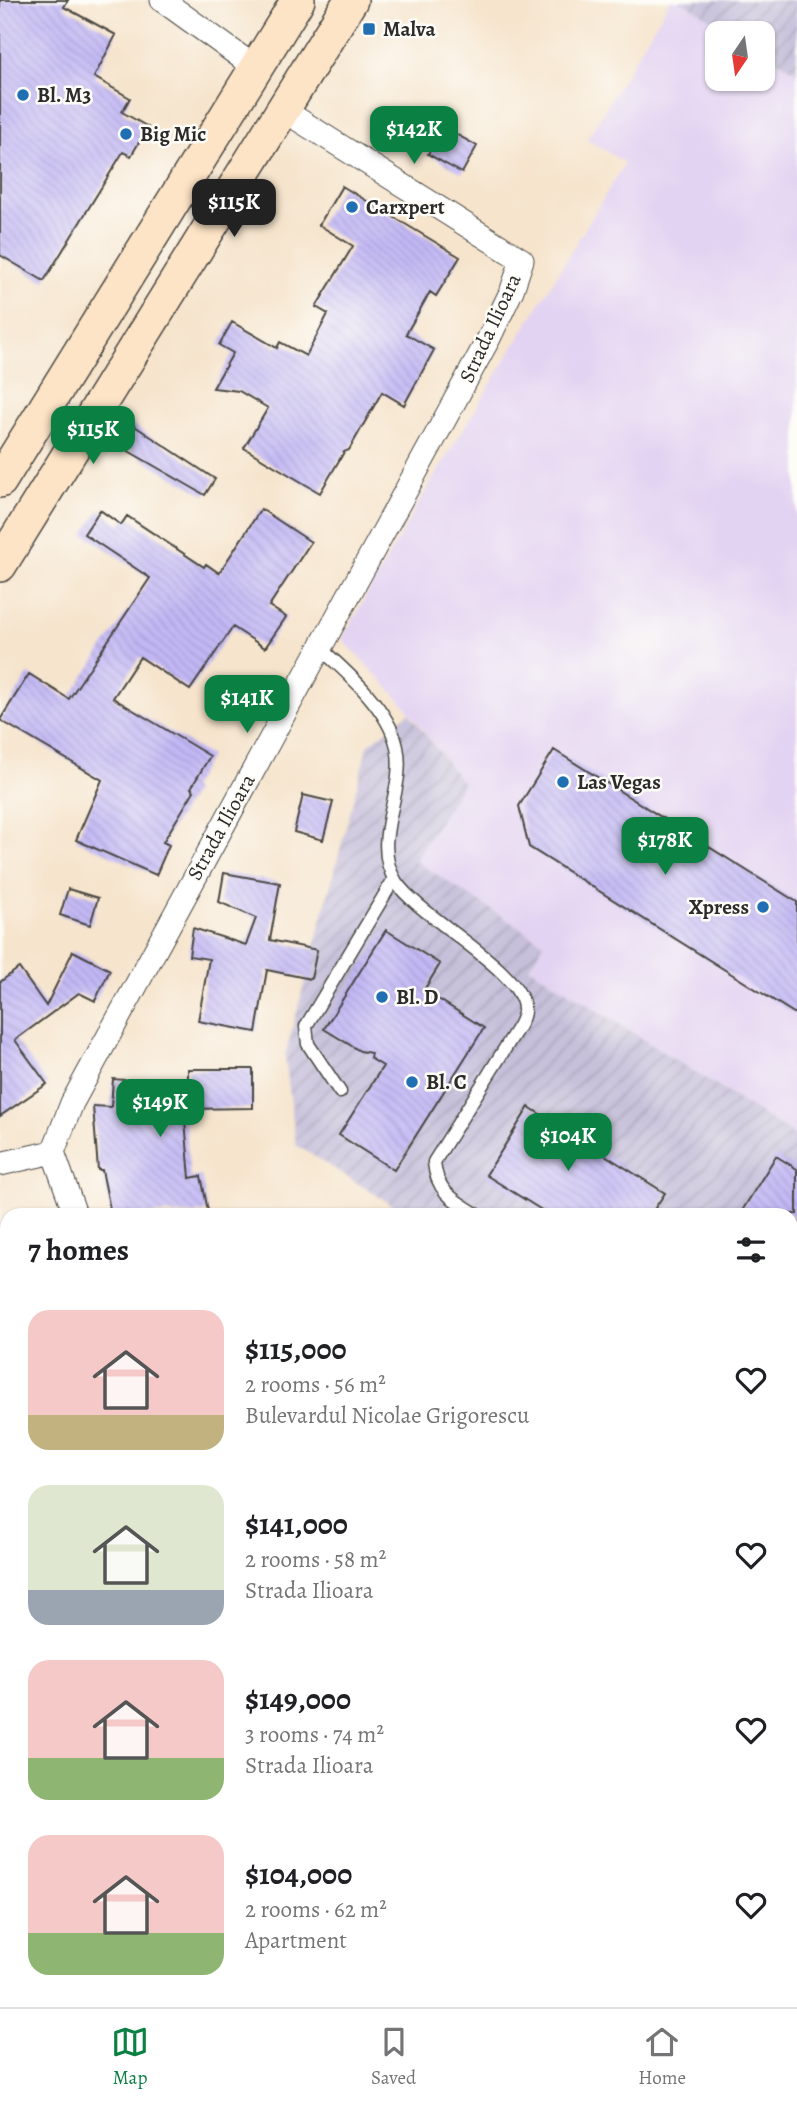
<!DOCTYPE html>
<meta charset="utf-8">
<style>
:root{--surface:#fff;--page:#f2f2f2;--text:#202124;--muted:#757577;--line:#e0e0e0;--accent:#0b8043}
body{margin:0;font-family:Alegreya,serif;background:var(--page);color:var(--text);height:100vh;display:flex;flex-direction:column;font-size:26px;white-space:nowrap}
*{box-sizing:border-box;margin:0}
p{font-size:23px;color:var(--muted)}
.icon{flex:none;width:38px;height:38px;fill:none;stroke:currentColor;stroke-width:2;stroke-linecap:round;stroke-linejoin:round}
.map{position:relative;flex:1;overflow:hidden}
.details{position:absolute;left:0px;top:1208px;width:798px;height:800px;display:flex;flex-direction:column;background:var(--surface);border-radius:21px 21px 0 0;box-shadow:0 2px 5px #0004}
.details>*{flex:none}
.needle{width:46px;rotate:193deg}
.buttons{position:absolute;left:705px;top:21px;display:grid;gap:14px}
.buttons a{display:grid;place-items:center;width:70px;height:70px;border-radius:14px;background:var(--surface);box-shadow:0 2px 5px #0004;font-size:35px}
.price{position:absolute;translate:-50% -60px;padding:0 16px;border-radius:14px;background:var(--accent);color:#fff;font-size:23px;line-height:46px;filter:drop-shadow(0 2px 4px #0008)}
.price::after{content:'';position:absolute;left:50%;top:42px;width:21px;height:16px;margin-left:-10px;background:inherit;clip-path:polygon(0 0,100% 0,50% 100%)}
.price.selected{background:#222;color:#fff}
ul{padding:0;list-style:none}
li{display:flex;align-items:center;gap:21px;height:175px;padding:0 28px}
li span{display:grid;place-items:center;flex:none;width:196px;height:140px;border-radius:21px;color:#555}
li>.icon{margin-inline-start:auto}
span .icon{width:84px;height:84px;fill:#fffc;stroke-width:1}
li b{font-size:30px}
h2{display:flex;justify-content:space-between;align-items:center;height:84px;padding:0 28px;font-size:30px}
.tab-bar{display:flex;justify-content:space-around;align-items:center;height:98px;border-top:2px solid var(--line);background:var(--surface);font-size:19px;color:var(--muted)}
.tab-bar a{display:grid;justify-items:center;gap:4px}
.tab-bar .selected{color:var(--accent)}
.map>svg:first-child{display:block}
</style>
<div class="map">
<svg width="797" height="2007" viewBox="0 0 797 2007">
<defs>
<pattern id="industrial-furrows" width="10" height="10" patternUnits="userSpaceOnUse" patternTransform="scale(1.75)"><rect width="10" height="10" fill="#c6c0da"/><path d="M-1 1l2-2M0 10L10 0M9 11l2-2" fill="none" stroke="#aaa5bb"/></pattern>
<pattern id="grass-dots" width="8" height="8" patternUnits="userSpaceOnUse" patternTransform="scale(1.75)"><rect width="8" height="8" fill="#99c16d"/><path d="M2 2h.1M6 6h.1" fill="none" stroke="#7d9d5a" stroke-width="1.8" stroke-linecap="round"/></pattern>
<pattern id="building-back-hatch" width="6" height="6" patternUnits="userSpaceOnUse" patternTransform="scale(1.75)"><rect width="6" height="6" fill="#c2b8f5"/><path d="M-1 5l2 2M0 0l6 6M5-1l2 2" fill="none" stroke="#a79ed2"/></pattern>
</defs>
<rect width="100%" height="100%" fill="#fdfcf7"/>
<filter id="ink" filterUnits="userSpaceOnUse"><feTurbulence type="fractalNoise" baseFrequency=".0143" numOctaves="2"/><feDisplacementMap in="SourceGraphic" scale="14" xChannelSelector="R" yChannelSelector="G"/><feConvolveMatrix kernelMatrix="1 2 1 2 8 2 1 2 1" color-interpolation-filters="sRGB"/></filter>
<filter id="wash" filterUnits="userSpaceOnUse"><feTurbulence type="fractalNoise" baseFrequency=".00686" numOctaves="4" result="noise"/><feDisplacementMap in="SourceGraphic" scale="28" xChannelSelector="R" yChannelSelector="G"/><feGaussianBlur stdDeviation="1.57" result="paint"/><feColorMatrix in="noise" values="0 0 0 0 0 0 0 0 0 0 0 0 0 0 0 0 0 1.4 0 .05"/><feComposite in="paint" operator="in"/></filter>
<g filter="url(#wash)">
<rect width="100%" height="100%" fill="#f6e4cc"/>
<path fill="#e3d3f2" d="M 670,0 L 680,0 L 734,33 L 718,33 L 718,79 L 763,79 L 763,51 L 797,72 L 797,1137 L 529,967 L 544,943 L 414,861 L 463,783 L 402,702 L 342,639 L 418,504 L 625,163 L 587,139 Z"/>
<path fill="url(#industrial-furrows)" d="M 680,0 L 797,0 L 797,72 L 763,51 L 763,33 L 734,33 Z
M 409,713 L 463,783 L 415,861 L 544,943 L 529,967 L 797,1137 L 797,1338 L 791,1348 L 791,1214 L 407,1214 L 296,1145 L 285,1056 L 368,745 Z
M 791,1382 L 797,1386 L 797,1460 L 791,1456 Z"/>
<path fill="url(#grass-dots)" stroke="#62764c" stroke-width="2" d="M 797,1338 L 797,1386 L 791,1382 L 791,1348 Z"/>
<g id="blocks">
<path fill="url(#building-back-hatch)" d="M 0,0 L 68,0 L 64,7 L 116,35 L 94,77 L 130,98 L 122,112 L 148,127 L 131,156 L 123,152 L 44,281 L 0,255 Z
M 443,127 L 477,146 L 462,173 L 428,154 Z
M 342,186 L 460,257 L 436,296 L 430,292 L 406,334 L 434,350 L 404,405 L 382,392 L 349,450 L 344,452 L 320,493 L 244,448 L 268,408 L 239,391 L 213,388 L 233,353 L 219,345 L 232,322 L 277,348 L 280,342 L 306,356 L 328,314 L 316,307 L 353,246 L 319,225 Z
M 124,419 L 215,479 L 205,495 L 111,441 Z
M 261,509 L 311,542 L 269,606 L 286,617 L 265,648 L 233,627 L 190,690 L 140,657 L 113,698 L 210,756 L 191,788 L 194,791 L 163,842 L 169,845 L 156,875 L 76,840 L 102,780 L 0,720 L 29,674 L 69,699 L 150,578 L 84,534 L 100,510 L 121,525 L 127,516 L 204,567 L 206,564 L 219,573 Z
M 554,750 L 797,902 L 797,1015 L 529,847 L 519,806 Z
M 303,795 L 333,802 L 323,840 L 294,832 Z
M 224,873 L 280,883 L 270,940 L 317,950 L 311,979 L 267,970 L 256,1032 L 198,1021 L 209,959 L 189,956 L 193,928 L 246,945 L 256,918 L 219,902 Z
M 68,889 L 98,898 L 90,925 L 60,915 Z
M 386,930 L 440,964 L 424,990 L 484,1028 L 394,1170 L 339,1135 L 383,1066 L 370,1058 L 371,1053 L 360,1051 L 324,1029 Z
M 73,951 L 110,970 L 95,1001 L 79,993 L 15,1040 L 47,1084 L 0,1116 L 0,982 L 19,968 L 46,1006 Z
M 188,1069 L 253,1069 L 253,1108 L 184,1109 L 190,1178 L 201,1176 L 208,1211 L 193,1214 L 111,1214 L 102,1170 L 98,1170 L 93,1106 L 111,1107 L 113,1079 L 188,1085 Z
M 529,1107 L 665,1193 L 651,1214 L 548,1214 L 486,1175 Z
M 776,1156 L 797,1169 L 797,1214 L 740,1214 Z"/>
</g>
</g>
<g filter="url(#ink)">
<use href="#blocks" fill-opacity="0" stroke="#494743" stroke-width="2"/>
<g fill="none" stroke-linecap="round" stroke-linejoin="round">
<defs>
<path id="service" d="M 320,648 C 348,673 389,709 397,747 C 407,792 369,839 396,882 C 420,918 527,972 524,1011 C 524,1016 521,1022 519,1026 L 434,1162 C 436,1191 453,1200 476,1214
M 340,1092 L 308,1044 L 306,1026 L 394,879
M 791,1411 L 797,1414"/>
<path id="minor" d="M 162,0 L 256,68
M 0,1164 L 53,1152
M 75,1214 L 53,1152 L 72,1103 L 489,338 L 512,290 L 522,260 L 283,110
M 791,1967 L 797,1973
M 504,2000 L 507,2007"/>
<path id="secondary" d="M 0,481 L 298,0
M 0,565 L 351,0"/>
</defs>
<use href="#service" stroke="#494743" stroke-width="15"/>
<use href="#minor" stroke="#494743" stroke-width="25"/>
<use href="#secondary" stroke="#494743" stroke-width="36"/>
<use href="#service" stroke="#fff" stroke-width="12"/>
<use href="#minor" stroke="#fff" stroke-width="23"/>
<use href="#secondary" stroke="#fee4c6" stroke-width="33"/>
</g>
</g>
<g fill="#1f6fb2" stroke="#fdfcf7" stroke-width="2.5">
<rect x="362" y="22" width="14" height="14" rx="3.5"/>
<circle cx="23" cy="95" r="7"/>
<circle cx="126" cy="134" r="7"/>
<circle cx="352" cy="207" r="7"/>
<circle cx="563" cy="782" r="7"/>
<circle cx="763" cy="907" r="7"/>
<circle cx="382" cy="997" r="7"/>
<circle cx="412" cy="1082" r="7"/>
</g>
<g text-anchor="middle" stroke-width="5" stroke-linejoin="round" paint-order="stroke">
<g font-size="21" font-weight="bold" fill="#2b2b2b" stroke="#fdfcf7" text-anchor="start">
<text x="383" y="36">Malva</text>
<text x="37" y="102">Bl. M3</text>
<text x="140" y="141">Big Mic</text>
<text x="366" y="214">Carxpert</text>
<text x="577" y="789">Las Vegas</text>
<text x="749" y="914" text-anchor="end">Xpress</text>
<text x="396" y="1004">Bl. D</text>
<text x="426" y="1089">Bl. C</text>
</g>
<g font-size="21" fill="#2b2b2b" stroke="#fdfcf7">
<text transform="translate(490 328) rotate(-65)" y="7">Strada Ilioara</text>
<text transform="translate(221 827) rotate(-61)" y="7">Strada Ilioara</text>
</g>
</g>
</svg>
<div class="buttons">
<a><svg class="needle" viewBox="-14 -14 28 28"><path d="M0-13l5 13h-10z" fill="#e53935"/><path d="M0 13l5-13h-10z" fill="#757577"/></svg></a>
</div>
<b class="price" style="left:414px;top:166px">$142K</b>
<b class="price selected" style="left:234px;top:239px">$115K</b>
<b class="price" style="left:93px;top:466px">$115K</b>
<b class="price" style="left:247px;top:735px">$141K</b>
<b class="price" style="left:665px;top:877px">$178K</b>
<b class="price" style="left:160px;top:1139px">$149K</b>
<b class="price" style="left:568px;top:1173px">$104K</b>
<section class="details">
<h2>7 homes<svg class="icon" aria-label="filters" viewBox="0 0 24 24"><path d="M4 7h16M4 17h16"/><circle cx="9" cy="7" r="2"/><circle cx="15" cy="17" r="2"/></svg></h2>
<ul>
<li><span style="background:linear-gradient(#f6c9c9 75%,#c2b280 0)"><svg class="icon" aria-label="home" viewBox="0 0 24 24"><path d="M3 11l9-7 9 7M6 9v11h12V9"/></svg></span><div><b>$115,000</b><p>2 rooms · 56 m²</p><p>Bulevardul Nicolae Grigorescu</p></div><svg class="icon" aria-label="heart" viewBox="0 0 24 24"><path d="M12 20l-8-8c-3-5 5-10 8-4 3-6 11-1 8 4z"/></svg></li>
<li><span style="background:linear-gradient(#dfe7d0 75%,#9aa5b1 0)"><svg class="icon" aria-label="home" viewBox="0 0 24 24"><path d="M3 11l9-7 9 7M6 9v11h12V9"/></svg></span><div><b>$141,000</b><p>2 rooms · 58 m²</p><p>Strada Ilioara</p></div><svg class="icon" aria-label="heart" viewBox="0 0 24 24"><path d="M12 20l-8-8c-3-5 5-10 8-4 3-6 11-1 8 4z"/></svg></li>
<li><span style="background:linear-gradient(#f6c9c9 70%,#8fb573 0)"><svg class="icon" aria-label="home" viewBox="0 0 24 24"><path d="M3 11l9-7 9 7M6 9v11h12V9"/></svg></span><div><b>$149,000</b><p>3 rooms · 74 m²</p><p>Strada Ilioara</p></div><svg class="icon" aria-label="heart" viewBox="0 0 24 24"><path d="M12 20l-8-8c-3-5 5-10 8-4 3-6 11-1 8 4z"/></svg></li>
<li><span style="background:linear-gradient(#f6c9c9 70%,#8fb573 0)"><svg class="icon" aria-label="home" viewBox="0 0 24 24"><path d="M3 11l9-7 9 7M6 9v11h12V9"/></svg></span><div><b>$104,000</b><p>2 rooms · 62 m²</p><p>Apartment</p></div><svg class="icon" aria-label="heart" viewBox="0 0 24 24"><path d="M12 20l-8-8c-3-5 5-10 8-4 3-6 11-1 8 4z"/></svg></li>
</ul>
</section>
</div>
<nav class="tab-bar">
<a class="selected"><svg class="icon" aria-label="map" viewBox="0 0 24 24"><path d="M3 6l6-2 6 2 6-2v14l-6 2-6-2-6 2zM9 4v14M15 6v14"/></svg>Map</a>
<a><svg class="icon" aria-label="saved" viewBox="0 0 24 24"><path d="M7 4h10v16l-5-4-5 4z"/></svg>Saved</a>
<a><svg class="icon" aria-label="home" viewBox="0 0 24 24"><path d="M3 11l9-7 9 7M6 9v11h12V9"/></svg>Home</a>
</nav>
